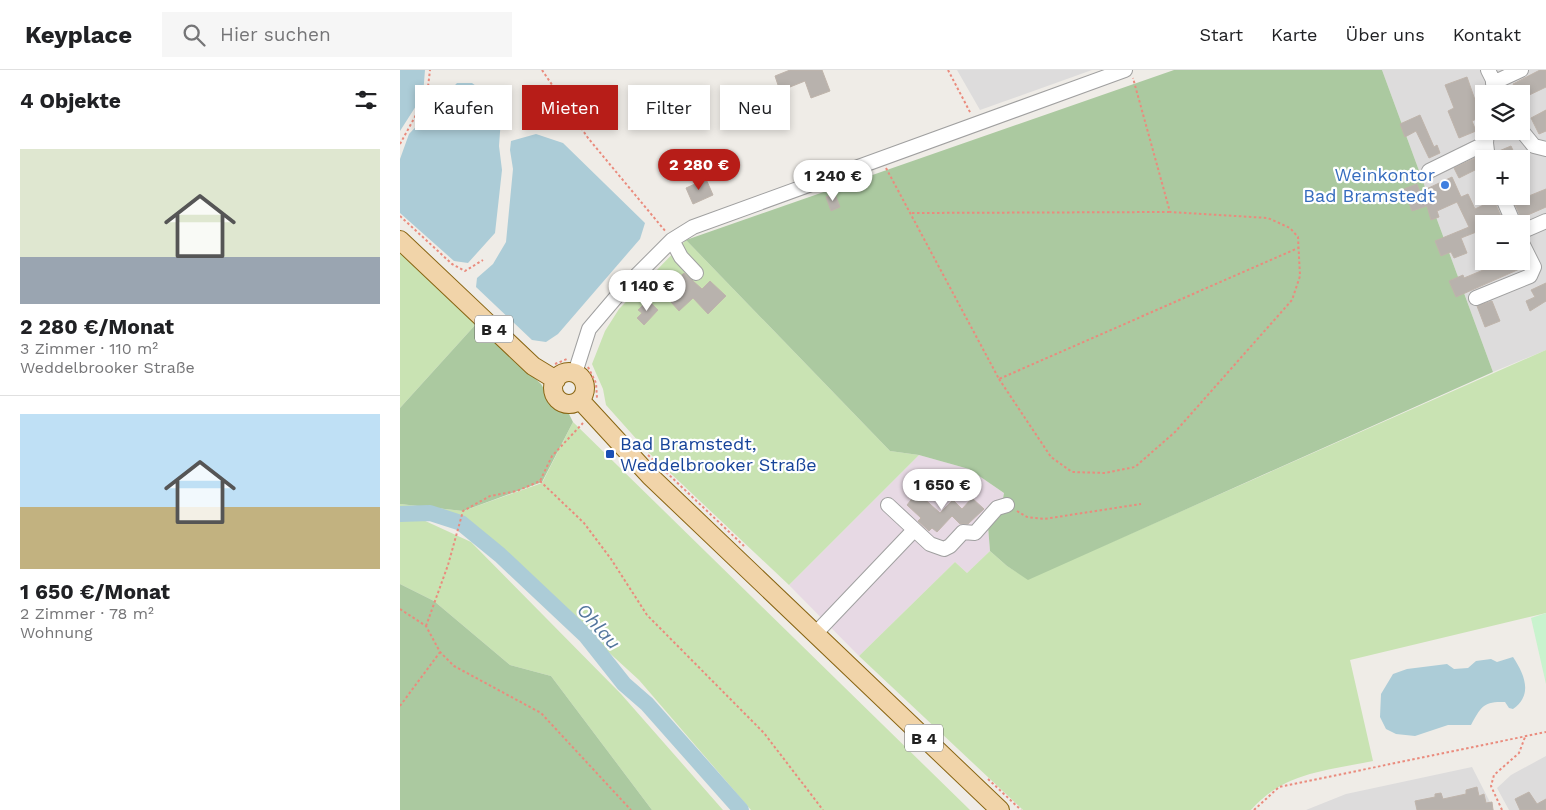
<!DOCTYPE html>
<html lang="de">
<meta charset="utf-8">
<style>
:root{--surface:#fff;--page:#f6f6f6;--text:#202124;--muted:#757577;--line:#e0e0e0;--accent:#b71d18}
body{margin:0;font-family:"Work Sans",sans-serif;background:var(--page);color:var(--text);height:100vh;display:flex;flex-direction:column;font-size:19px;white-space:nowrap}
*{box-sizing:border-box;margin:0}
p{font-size:16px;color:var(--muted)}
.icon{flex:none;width:28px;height:28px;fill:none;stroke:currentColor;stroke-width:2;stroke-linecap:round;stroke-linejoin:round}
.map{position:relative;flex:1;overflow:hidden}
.side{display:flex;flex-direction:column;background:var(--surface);width:400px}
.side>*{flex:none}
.guide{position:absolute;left:15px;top:15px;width:475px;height:45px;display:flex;gap:10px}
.fabs{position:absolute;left:1075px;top:15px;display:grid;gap:10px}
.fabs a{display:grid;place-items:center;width:55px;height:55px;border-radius:0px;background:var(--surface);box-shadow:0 2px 8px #0003;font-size:25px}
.price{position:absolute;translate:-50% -42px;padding:0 11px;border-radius:18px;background:#fff;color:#222;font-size:16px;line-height:32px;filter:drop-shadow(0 1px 2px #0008)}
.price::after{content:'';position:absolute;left:50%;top:30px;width:15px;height:11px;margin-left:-8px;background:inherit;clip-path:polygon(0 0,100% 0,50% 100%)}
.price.selected{background:var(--accent);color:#fff}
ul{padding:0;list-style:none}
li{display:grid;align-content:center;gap:10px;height:265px;padding:0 20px}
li+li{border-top:1px solid var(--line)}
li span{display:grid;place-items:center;height:155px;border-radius:0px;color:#555}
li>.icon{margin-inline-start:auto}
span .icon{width:90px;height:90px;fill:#fffc;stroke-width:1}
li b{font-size:21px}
h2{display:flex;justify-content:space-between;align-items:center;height:60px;padding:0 20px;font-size:21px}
.chip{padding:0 18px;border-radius:0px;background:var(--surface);box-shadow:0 2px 8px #0003;font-size:18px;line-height:45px}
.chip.selected{background:var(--accent);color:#fff}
header{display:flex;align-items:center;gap:30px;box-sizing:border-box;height:70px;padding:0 25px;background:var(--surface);border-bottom:1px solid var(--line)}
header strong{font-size:24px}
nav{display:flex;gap:28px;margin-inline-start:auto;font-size:18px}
.search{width:350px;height:45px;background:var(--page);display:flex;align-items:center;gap:12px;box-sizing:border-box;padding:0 18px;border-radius:0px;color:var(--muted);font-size:19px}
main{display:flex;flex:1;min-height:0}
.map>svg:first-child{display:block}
</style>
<header>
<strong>Keyplace</strong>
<div class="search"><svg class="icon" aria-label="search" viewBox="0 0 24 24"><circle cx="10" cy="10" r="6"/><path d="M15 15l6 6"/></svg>Hier suchen</div>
<nav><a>Start</a><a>Karte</a><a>Über uns</a><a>Kontakt</a></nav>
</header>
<main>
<section class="side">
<h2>4 Objekte<svg class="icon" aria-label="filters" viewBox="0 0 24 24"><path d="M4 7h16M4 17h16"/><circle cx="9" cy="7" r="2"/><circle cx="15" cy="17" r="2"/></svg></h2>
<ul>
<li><span style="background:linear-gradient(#dfe7d0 70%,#9aa5b1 0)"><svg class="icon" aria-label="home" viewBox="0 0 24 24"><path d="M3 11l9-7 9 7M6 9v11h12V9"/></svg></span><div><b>2 280 €/Monat</b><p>3 Zimmer · 110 m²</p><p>Weddelbrooker Straße</p></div></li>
<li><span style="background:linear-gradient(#bfe0f5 60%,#c2b280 0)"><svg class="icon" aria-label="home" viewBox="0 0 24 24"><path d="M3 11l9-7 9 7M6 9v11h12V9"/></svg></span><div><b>1 650 €/Monat</b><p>2 Zimmer · 78 m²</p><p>Wohnung</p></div></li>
</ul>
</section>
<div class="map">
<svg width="1146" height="740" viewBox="0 0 1146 740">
<rect width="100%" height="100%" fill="#efece7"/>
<path fill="#dddcdc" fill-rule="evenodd" d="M 557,0 L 692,0 L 580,40 Z
M 982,0 L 1146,0 L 1146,280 L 1093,302 ZM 1084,24 L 1121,24 L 1121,61 L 1084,61 ZM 1084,89 L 1121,89 L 1121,126 L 1084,126 ZM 1084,154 L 1121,154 L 1121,191 L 1084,191 Z
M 1146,686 L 1146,740 L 1109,740 L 1097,718 L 1111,705 Z
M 1072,697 L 1094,740 L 906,740 L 946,724 Z"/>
<path fill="#e7d9e4" d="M 519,385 L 569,399 L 604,423 L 601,440 L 588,456 L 590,481 L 567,503 L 555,492 L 459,586 L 389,515 Z"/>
<path fill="#c9e3b3" d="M 286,170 L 490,381 L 519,385 L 389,515 L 248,382 L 206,335 L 203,319 L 192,294 L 205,261 L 219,239 Z
M 0,179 L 77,253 L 0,338 Z
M 1146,280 L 1146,543 L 950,590 L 973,691 C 926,701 884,702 851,740 L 623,740 L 459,586 L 555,492 L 567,503 L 590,481 L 607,496 L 628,509 Z
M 173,352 L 570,740 L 351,740 L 239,610 L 83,467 L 29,438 L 0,439 L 0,434 L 63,441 L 142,413 Z
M 0,449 L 21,449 L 71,472 L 221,624 L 323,740 L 252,740 L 151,606 L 110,595 L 34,531 L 0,514 Z"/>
<path fill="#abc9a0" d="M 774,0 L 982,0 L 1093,302 L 628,510 L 607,496 L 590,481 L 588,456 L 601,440 L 604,423 L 569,399 L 519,385 L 490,381 L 286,170 Z
M 77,253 L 141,314 L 151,331 L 169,344 L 173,352 L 142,412 L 63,441 L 0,434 L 0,338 Z
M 0,514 L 34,531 L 110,595 L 151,606 L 252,740 L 0,740 Z"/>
<path fill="#c9f3ce" d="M 1146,543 L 1146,614 L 1131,548 Z"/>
<path fill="#acccd7" d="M 0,0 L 25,0 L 23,25 L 0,61 Z
M 57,13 L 72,13 L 102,35 L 99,76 L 102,100 L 95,163 L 68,193 L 54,191 L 0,143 L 0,89 L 9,64 Z
M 136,64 L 163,73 L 245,153 L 240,169 L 158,264 L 146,272 L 132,270 L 76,217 L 77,208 L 93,194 L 106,172 L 113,99 L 110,80 L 111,71 Z
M 1113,587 C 1125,605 1133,625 1113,639 L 1109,638 L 1105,632 C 1083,631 1081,637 1071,655 L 1048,655 L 1015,666 L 996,664 L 986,659 L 980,647 L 981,624 L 993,604 L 1007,599 L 1047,594 L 1054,599 L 1068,598 L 1076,591 L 1091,589 L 1097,592 Z"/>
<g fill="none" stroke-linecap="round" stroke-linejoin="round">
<path stroke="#acccd7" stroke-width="16" d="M 0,444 L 30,443 L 61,453 L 100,485 L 186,566 L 224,614 L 247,634 L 341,740"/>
</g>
<path fill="#b8b2ad" stroke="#bfb4ab" d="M 390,0 L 422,0 L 430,21 L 411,28 L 405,11 L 380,21 L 375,6 Z
M 1140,0 L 1146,0 L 1146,17 L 1121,29 L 1121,24 L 1118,24 L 1113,14 Z
M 1067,7 L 1081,47 L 1072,51 L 1076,61 L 1059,68 L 1048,41 L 1054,38 L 1045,15 Z
M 1146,40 L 1146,61 L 1139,64 L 1131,48 Z
M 1020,45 L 1034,77 L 1037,75 L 1040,83 L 1029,88 L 1016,61 L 1005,67 L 1000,54 Z
M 1111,76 L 1117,89 L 1102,89 L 1099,81 Z
M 1075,88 L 1079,98 L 1059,108 L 1054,98 Z
M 1052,107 L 1061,127 L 1068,124 L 1075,139 L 1094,130 L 1103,151 L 1096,154 L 1084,154 L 1084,159 L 1061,168 L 1067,183 L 1054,188 L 1051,182 L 1041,186 L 1035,171 L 1069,157 L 1057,132 L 1037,141 L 1039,147 L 1031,150 L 1027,136 L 1012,141 L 1004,119 L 1017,114 L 1020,122 Z
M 306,109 L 313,125 L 293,134 L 286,118 Z
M 1146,119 L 1146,137 L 1121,148 L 1114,132 Z
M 435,124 L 440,137 L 431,141 L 426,127 Z
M 1105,191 L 1121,191 L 1124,197 L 1056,227 L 1049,211 L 1063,205 L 1064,208 Z
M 284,203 L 302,219 L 310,211 L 326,226 L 308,244 L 293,228 L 279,241 L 271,232 L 281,223 L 272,214 Z
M 1146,213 L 1146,231 L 1130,241 L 1126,231 L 1135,227 L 1131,220 Z
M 248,230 L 258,240 L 244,255 L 237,248 L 242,243 L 238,240 Z
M 1092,231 L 1100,251 L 1085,257 L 1077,236 Z
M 531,414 L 530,423 L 520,425 L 540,443 L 553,430 L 562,439 L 572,428 L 584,439 L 568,454 L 560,454 L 552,446 L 537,462 L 532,458 L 529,461 L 518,451 L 521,448 L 507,435 L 522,416 Z
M 1077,717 L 1079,726 L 1084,724 L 1086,733 L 1092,732 L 1093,740 L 1017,740 L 1015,731 L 1035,727 L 1035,724 L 1041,723 L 1043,729 L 1066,724 L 1066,720 Z
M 1129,722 L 1137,734 L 1146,729 L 1146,740 L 1120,740 L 1115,729 Z"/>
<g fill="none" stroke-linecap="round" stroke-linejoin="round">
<defs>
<path id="minor" d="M 1088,0 L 1100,24
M 1093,13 L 1121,0
M 1121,60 L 1134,76 L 1146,79
M 1087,61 L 1086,73 L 1088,89
M 1029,101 L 1086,73
M 1102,126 L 1114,154
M 1121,162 L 1146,151
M 272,170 L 281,187 L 296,203
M 1076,228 L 1130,206 L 1134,197 L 1121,171
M 175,303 L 189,259 L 223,219 L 272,170 L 293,157 L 725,0
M 488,435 L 530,474 L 544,479 L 550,476 L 563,462 L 575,463 L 597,438 L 607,435
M 415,564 L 514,460"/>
<path id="major" d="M 0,170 L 133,296 L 156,310
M153 318a16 16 0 1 1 32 0a16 16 0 1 1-32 0Z
M 180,330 L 250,406 L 600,740"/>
</defs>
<use href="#minor" stroke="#a0a0a0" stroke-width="16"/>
<use href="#major" stroke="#896512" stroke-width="20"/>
<path stroke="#ea8b7d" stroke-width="2" stroke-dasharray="2.5 2.5" stroke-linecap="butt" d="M 142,0 L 188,68 L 266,162
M 548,0 L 571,44
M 0,74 L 27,25 L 30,0
M 486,98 L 599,309 L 898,178
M 512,143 L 769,142
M 0,146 L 52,194 L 65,201 L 83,190
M 155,294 L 167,289
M 188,297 L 196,313 L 197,328
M 599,309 L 651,387 L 672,402 L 705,403 L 735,397 L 775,362 L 892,230 L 900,206 L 898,167 L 890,158 L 868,148 L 770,142 L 733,8
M 248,385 L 344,476
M 140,411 L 184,453 L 211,489 L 247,545 L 364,663 L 423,740
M 617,441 L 627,447 L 644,449 L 741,434
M 0,539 L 26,556 L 40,582 L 54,596 L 141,643 L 231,740
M 26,556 L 48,495 L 63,441 L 90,426 L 117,421 L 140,411 L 152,386 L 183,353
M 0,636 L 40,582
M 588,709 L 621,740
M 854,740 L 879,717 L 1146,662
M 1102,740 L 1091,716 L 1094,705 L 1119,683 L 1125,667"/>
<use href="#minor" stroke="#fff" stroke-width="14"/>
<use href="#major" stroke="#f1d4a9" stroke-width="18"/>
</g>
<circle fill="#3f7fe0" stroke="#fff" stroke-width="2" cx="1045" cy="115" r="5"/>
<rect fill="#1a4fb4" stroke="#fff" stroke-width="2" x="205" y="379" width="10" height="10" rx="2.5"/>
<g text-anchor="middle" stroke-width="4.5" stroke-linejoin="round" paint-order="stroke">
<g fill="#fff" stroke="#626262" stroke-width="1">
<rect x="75" y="245.5" width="38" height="27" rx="4"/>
<rect x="505" y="654.5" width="38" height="27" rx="4"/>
</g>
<g font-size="16" font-weight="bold" fill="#1f1f1f">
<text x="94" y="265">B 4</text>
<text x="524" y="674">B 4</text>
</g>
<g font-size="18" fill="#366cbe" stroke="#fff" text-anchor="end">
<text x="1035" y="111">Weinkontor<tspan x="1035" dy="21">Bad Bramstedt</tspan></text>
</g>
<g font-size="18" fill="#164399" stroke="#fff" text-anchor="start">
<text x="220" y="380">Bad Bramstedt,<tspan x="220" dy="21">Weddelbrooker Straße</tspan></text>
</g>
<g font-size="19" font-style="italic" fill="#53769d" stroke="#fff">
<text transform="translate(199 556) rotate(48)" y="7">Ohlau</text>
</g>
</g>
</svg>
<div class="fabs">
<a><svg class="icon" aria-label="layers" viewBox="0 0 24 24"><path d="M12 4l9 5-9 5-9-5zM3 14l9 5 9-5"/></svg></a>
<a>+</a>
<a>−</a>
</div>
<b class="price selected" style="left:299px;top:121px">2 280 €</b>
<b class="price" style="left:433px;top:132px">1 240 €</b>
<b class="price" style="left:247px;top:242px">1 140 €</b>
<b class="price" style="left:542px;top:441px">1 650 €</b>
<div class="guide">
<a class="chip">Kaufen</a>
<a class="chip selected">Mieten</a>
<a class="chip">Filter</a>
<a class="chip">Neu</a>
</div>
</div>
</main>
